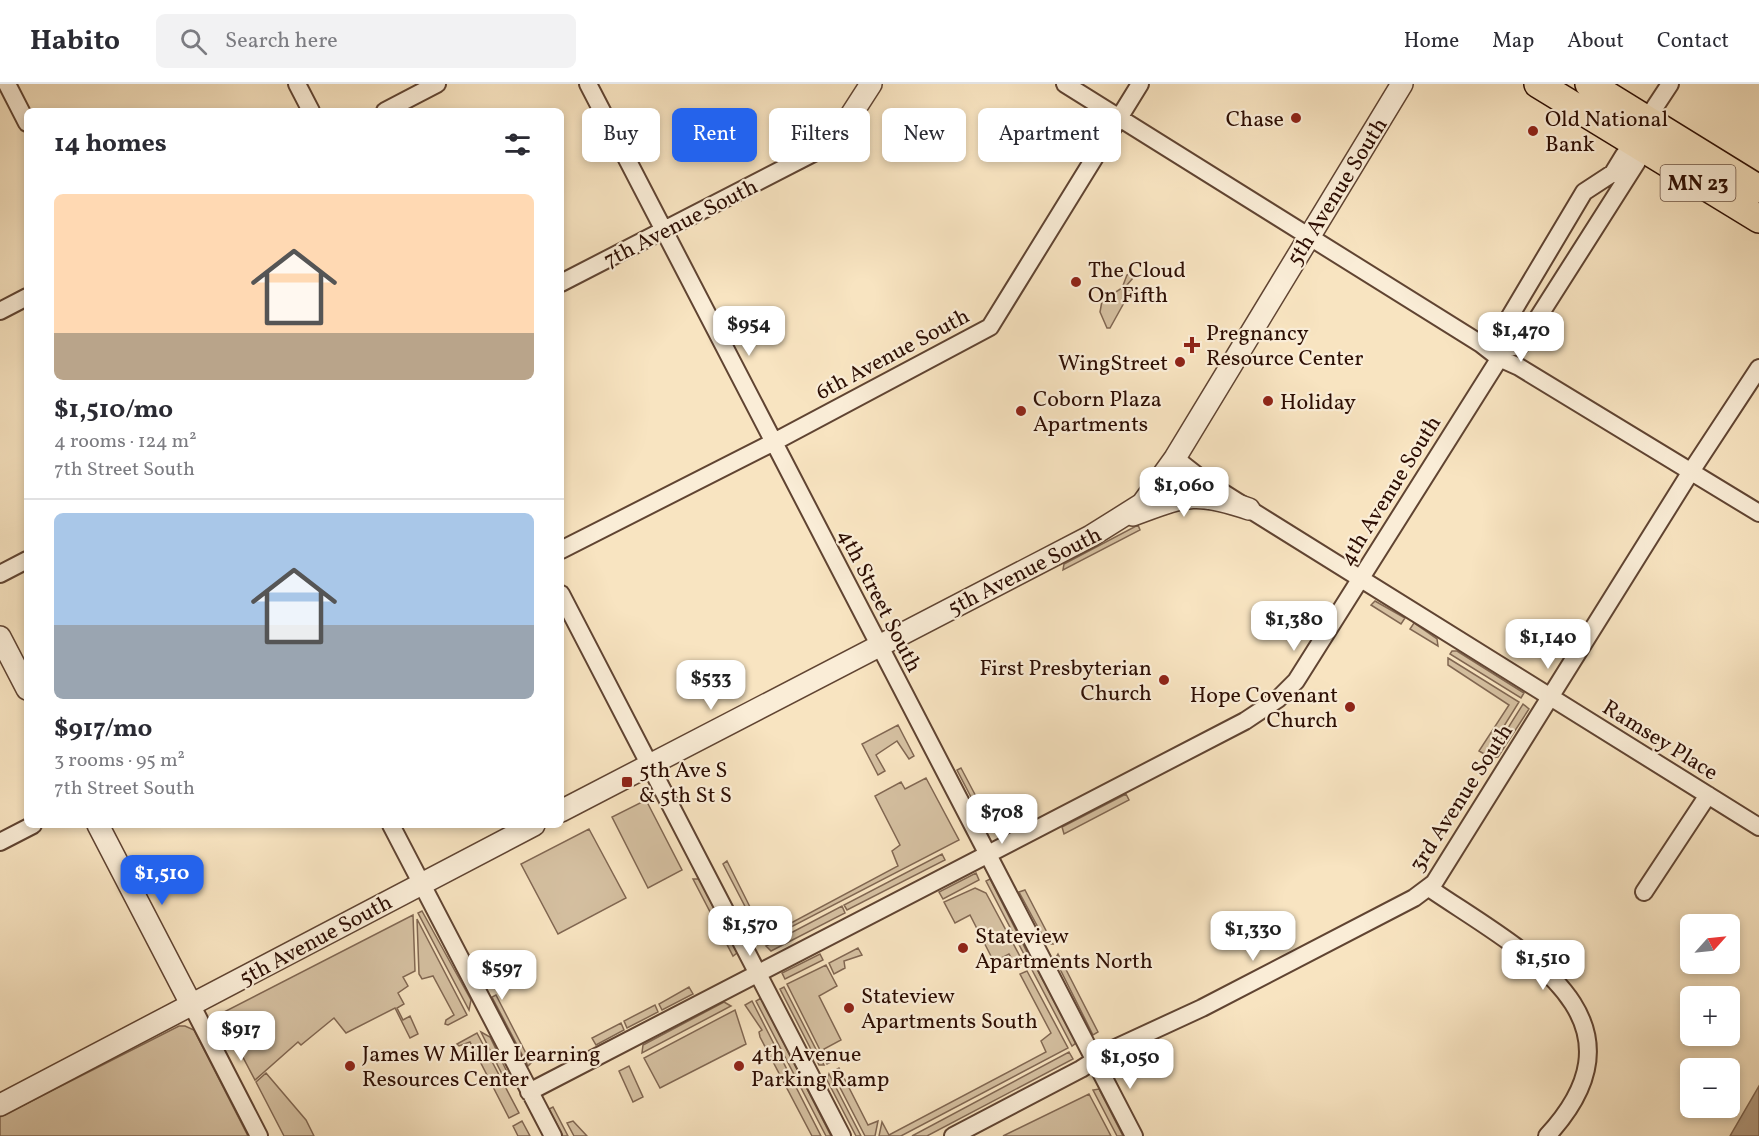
<!DOCTYPE html>
<meta charset="utf-8">
<style>
:root{--surface:#fff;--page:#f2f2f3;--text:#2b2b33;--muted:#7c7c81;--line:#e1e1e2;--accent:#2563eb}
body{margin:0;font-family:Vollkorn,serif;background:var(--page);color:var(--text);height:100vh;display:flex;flex-direction:column;font-size:22px;white-space:nowrap}
*{box-sizing:border-box;margin:0}
p{font-size:20px;color:var(--muted)}
.icon{flex:none;width:33px;height:33px;fill:none;stroke:currentColor;stroke-width:2;stroke-linecap:round;stroke-linejoin:round}
.map{position:relative;flex:1;overflow:hidden}
.panel{position:absolute;left:24px;top:24px;width:540px;height:720px;display:flex;flex-direction:column;background:var(--surface);border-radius:9px;box-shadow:0 3px 9px #0003}
.panel>*{flex:none}
.banner{position:absolute;left:582px;top:24px;width:570px;height:54px;display:flex;gap:12px}
.needle{width:39px;rotate:63deg}
.controls{position:absolute;left:1680px;top:830px;display:grid;gap:12px}
.controls a{display:grid;place-items:center;width:60px;height:60px;border-radius:9px;background:var(--surface);box-shadow:0 3px 9px #0003;font-size:30px}
.price{position:absolute;translate:-50% -51px;padding:0 14px;border-radius:12px;background:#fff;color:#222;font-size:20px;line-height:39px;filter:drop-shadow(0 2px 3px #0008)}
.price::after{content:'';position:absolute;left:50%;top:36px;width:18px;height:14px;margin-left:-9px;background:inherit;clip-path:polygon(0 0,100% 0,50% 100%)}
.price.active{background:var(--accent);color:#fff}
ul{padding:0;list-style:none}
li{display:grid;align-content:center;gap:12px;height:318px;padding:0 30px}
li+li{border-top:2px solid var(--line)}
li span{display:grid;place-items:center;height:186px;border-radius:9px;color:#555}
li>.icon{margin-inline-start:auto}
span .icon{width:108px;height:108px;fill:#fffc;stroke-width:1}
li b{font-size:26px}
h2{display:flex;justify-content:space-between;align-items:center;height:72px;padding:0 30px;font-size:26px}
.pill{padding:0 21px;border-radius:9px;background:var(--surface);box-shadow:0 3px 9px #0003;font-size:21px;line-height:54px}
.pill.active{background:var(--accent);color:#fff}
header{display:flex;align-items:center;gap:36px;box-sizing:border-box;height:84px;padding:0 30px;background:var(--surface);border-bottom:2px solid var(--line)}
header strong{font-size:28px}
nav{display:flex;gap:33px;margin-inline-start:auto;font-size:21px}
.search{width:420px;height:54px;background:var(--page);display:flex;align-items:center;gap:15px;box-sizing:border-box;padding:0 21px;border-radius:9px;color:var(--muted);font-size:22px}
.map>svg:first-child{display:block}
</style>
<header>
<strong>Habito</strong>
<div class="search"><svg class="icon" aria-label="search" viewBox="0 0 24 24"><circle cx="10" cy="10" r="6"/><path d="M15 15l6 6"/></svg>Search here</div>
<nav><a>Home</a><a>Map</a><a>About</a><a>Contact</a></nav>
</header>
<div class="map">
<svg width="1759" height="1052" viewBox="0 0 1759 1052">
<rect width="100%" height="100%" fill="#f8e4c1"/>
<filter id="stains"><feTurbulence type="fractalNoise" baseFrequency=".00333" numOctaves="4"/><feColorMatrix values="0 0 0 0 .2 0 0 0 0 .09 0 0 0 0 .02 0 0 0 .5 -.17"/></filter>
<radialGradient id="worn" r=".72"><stop offset=".6" stop-color="#630" stop-opacity="0"/><stop offset="1" stop-color="#630" stop-opacity=".3"/></radialGradient>
<path fill="#d5c0a1" stroke="#816752" stroke-width="1.5" d="M 1133,188 L 1133,194 L 1127,201 L 1130,208 L 1110,244 L 1107,244 L 1100,228 L 1102,217 L 1122,204 L 1127,191 Z
M 1138,441 L 1140,446 L 1063,486 L 1064,480 Z
M 1375,517 L 1405,534 L 1401,540 L 1371,521 Z
M 1414,539 L 1437,555 L 1438,562 L 1410,545 Z
M 1452,567 L 1457,567 L 1524,609 L 1521,614 L 1450,570 Z
M 1448,574 L 1519,618 L 1486,671 L 1479,667 L 1509,621 L 1448,581 Z
M 1523,620 L 1529,625 L 1498,673 L 1489,674 Z
M 898,641 L 914,672 L 909,675 L 897,657 L 876,671 L 885,687 L 878,691 L 862,660 Z
M 961,684 L 990,739 L 985,740 L 957,686 Z
M 926,694 L 959,756 L 768,855 L 771,833 L 778,846 L 898,782 L 892,767 L 900,761 L 875,712 L 901,698 L 905,705 Z
M 1126,710 L 1129,716 L 1064,750 L 1062,743 Z
M 646,716 L 682,786 L 648,804 L 612,733 Z
M 589,745 L 626,814 L 558,850 L 521,780 Z
M 942,770 L 945,776 L 847,826 L 844,821 Z
M 727,777 L 757,837 L 768,832 L 763,857 L 723,780 Z
M 976,789 L 979,796 L 943,815 L 939,808 Z
M 693,795 L 699,795 L 737,869 L 733,872 Z
M 990,795 L 1028,870 L 1027,876 L 986,797 Z
M 975,804 L 986,809 L 1023,878 L 1016,882 L 1009,870 L 994,878 L 970,831 L 955,839 L 944,818 Z
M 1025,806 L 1053,860 L 1047,860 L 1019,808 Z
M 842,822 L 845,829 L 771,867 L 766,862 Z
M 422,827 L 471,916 L 469,926 L 418,829 Z
M 413,831 L 415,887 L 403,893 L 408,902 L 398,909 L 404,920 L 397,924 L 403,936 L 410,932 L 418,950 L 410,954 L 395,924 L 346,949 L 334,934 L 301,961 L 298,958 L 255,996 L 220,930 Z
M 417,835 L 467,931 L 448,941 L 445,940 L 446,936 L 454,931 L 433,892 L 422,895 L 419,890 Z
M 858,864 L 862,871 L 844,877 L 845,884 L 834,890 L 829,879 Z
M 820,870 L 823,876 L 785,895 L 782,889 Z
M 1058,870 L 1098,948 L 1093,951 L 1055,875 Z
M 826,881 L 837,902 L 819,912 L 841,956 L 824,965 L 831,978 L 827,980 L 787,900 Z
M 1031,884 L 1037,885 L 1076,959 L 1072,962 Z
M 1027,887 L 1068,964 L 901,1052 L 879,1052 L 882,1038 L 889,1051 L 1046,968 L 1041,957 L 1051,949 L 1020,890 Z
M 689,903 L 693,910 L 662,926 L 659,920 Z
M 784,903 L 824,981 L 819,981 L 780,905 Z
M 496,911 L 531,979 L 528,982 L 492,913 Z
M 761,914 L 831,1052 L 826,1052 L 756,917 Z
M 752,917 L 821,1052 L 812,1052 L 760,953 L 759,948 L 762,946 L 745,921 Z
M 724,918 L 731,922 L 642,969 L 643,961 Z
M 655,921 L 658,928 L 627,944 L 624,937 Z
M 735,926 L 746,960 L 660,1004 L 644,974 Z
M 621,939 L 624,946 L 596,961 L 592,954 Z
M 179,942 L 185,942 L 194,946 L 248,1052 L 0,1052 L 0,1033 Z
M 481,948 L 490,953 L 510,994 L 505,996 Z
M 477,949 L 519,1029 L 509,1034 L 470,958 L 459,962 L 457,960 Z
M 1069,968 L 1073,975 L 927,1052 L 912,1052 Z
M 629,982 L 643,1013 L 633,1018 L 619,987 Z
M 839,984 L 868,1041 L 878,1037 L 875,1052 L 865,1052 L 832,988 Z
M 266,989 L 306,1036 L 314,1052 L 284,1052 L 256,998 Z
M 829,990 L 861,1052 L 856,1052 L 827,996 Z
M 1099,1005 L 1123,1052 L 1117,1052 L 1093,1006 Z
M 1089,1010 L 1111,1052 L 1003,1052 Z
M 553,1023 L 568,1052 L 563,1052 L 551,1029 L 549,1025 Z
M 522,1037 L 530,1052 L 518,1052 L 513,1042 Z
M 573,1037 L 587,1052 L 574,1052 L 567,1039 Z"/>
<path fill="#b39b80" stroke="#7d634e" stroke-width="1.5" d="M 1759,1002 L 1759,1052 L 1730,1052 Z"/>
<g fill="none" stroke-linecap="round" stroke-linejoin="round">
<defs>
<path id="minor" d="M 7,0 L 27,39
M 297,0 L 311,27
M 588,0 L 1134,1052
M 1065,0 L 1481,260 L 1499,274 L 1519,283 L 1759,429
M 385,27 L 437,0
M 1647,35 L 1670,0
M 1634,68 L 1637,78 L 1520,262 L 1506,264 L 1500,249 L 1584,108 L 1613,89 L 1624,71 L 1634,68 L 1638,62
M 561,199 L 833,59
M 0,227 L 27,213
M 1175,374 L 1203,396 L 1249,425 L 1759,743
M 561,466 L 774,358 L 990,243 L 1140,0
M 0,490 L 27,476
M 561,510 L 842,1052
M 391,741 L 553,1052
M 0,758 L 33,741
M 1429,804 C 1518,865 1658,932 1547,1052
M 1644,808 L 1708,711
M 191,920 L 259,1052
M 529,1008 L 1245,637 L 1278,615 L 1296,597 L 1506,264
M 953,1052 L 1081,985 L 1111,966 L 1202,924 L 1414,814 L 1434,799 L 1690,389 L 1759,284"/>
<path id="tertiary" d="M 833,59 L 871,0
M 1133,431 C 1185,412 1194,406 1249,425
M 0,553 L 27,605
M 561,727 L 1091,452 L 1142,420 L 1175,374 L 1402,0
M 98,741 L 191,920
M 0,1021 L 534,741"/>
<path id="trunk" d="M 1538,0 L 1759,135
M 1589,0 L 1759,105"/>
</defs>
<use href="#minor" stroke="#604432" stroke-width="20"/>
<use href="#tertiary" stroke="#604432" stroke-width="24"/>
<use href="#trunk" stroke="#2d0e03" stroke-width="30"/>
<use href="#minor" stroke="#faedd7" stroke-width="16"/>
<use href="#tertiary" stroke="#faedd7" stroke-width="21"/>
<use href="#trunk" stroke="#f8e4c1" stroke-width="27"/>
</g>
<g fill="#8f2418" stroke="#faedd7" stroke-width="2">
<circle cx="1296" cy="34" r="6"/>
<circle cx="1533" cy="47" r="6"/>
<circle cx="1076" cy="198" r="6"/>
<path d="M1189 252h6v6h6v6h-6v6h-6v-6h-6v-6h6z"/>
<circle cx="1180" cy="278" r="6"/>
<circle cx="1268" cy="317" r="6"/>
<circle cx="1021" cy="327" r="6"/>
<circle cx="1164" cy="596" r="6"/>
<circle cx="1350" cy="623" r="6"/>
<rect x="621" y="692" width="12" height="12" rx="3"/>
<circle cx="963" cy="864" r="6"/>
<circle cx="849" cy="924" r="6"/>
<circle cx="350" cy="982" r="6"/>
<circle cx="739" cy="982" r="6"/>
</g>
<g text-anchor="middle" stroke-width="4.5" stroke-linejoin="round" paint-order="stroke">
<rect fill="#faedd7" stroke="#6a5143" stroke-width="1.5" x="1660.5" y="81" width="75" height="36" rx="4.5"/>
<g font-size="21" font-weight="bold" fill="#2d0e03">
<text x="1698" y="106">MN 23</text>
</g>
<g font-size="22" fill="#2d0e03" stroke="#faedd7" text-anchor="start">
<text x="1284" y="42" text-anchor="end">Chase</text>
<text x="1545" y="42">Old National<tspan x="1545" dy="25">Bank</tspan></text>
<text x="1088" y="193">The Cloud<tspan x="1088" dy="25">On Fifth</tspan></text>
<text x="1206" y="256">Pregnancy<tspan x="1206" dy="25">Resource Center</tspan></text>
<text x="1168" y="286" text-anchor="end">WingStreet</text>
<text x="1033" y="322">Coborn Plaza<tspan x="1033" dy="25">Apartments</tspan></text>
<text x="1280" y="325">Holiday</text>
<text x="1152" y="591" text-anchor="end">First Presbyterian<tspan x="1152" dy="25">Church</tspan></text>
<text x="1338" y="618" text-anchor="end">Hope Covenant<tspan x="1338" dy="25">Church</tspan></text>
<text x="639" y="693">5th Ave S<tspan x="639" dy="25">&amp; 5th St S</tspan></text>
<text x="975" y="859">Stateview<tspan x="975" dy="25">Apartments North</tspan></text>
<text x="861" y="919">Stateview<tspan x="861" dy="25">Apartments South</tspan></text>
<text x="362" y="977">James W Miller Learning<tspan x="362" dy="25">Resources Center</tspan></text>
<text x="751" y="977">4th Avenue<tspan x="751" dy="25">Parking Ramp</tspan></text>
</g>
<g font-size="22" fill="#2d0e03" stroke="#faedd7">
<text transform="translate(1336 107) rotate(-58)" y="8">5th Avenue South</text>
<text transform="translate(680 138) rotate(-27)" y="8">7th Avenue South</text>
<text transform="translate(892 269) rotate(-28)" y="8">6th Avenue South</text>
<text transform="translate(1389 406) rotate(-58)" y="8">4th Avenue South</text>
<text transform="translate(1024 486) rotate(-27)" y="8">5th Avenue South</text>
<text transform="translate(881 516) rotate(63)" y="8">4th Street South</text>
<text transform="translate(1661 655) rotate(32)" y="8">Ramsey Place</text>
<text transform="translate(1460 713) rotate(-57)" y="8">3rd Avenue South</text>
<text transform="translate(315 855) rotate(-28)" y="8">5th Avenue South</text>
</g>
</g>
<rect width="100%" height="100%" filter="url(#stains)"/>
<rect width="100%" height="100%" fill="url(#worn)"/>
</svg>
<div class="controls">
<a><svg class="needle" viewBox="-14 -14 28 28"><path d="M0-13l5 13h-10z" fill="#e53935"/><path d="M0 13l5-13h-10z" fill="#7c7c81"/></svg></a>
<a>+</a>
<a>−</a>
</div>
<b class="price" style="left:749px;top:273px">$954</b>
<b class="price" style="left:1521px;top:279px">$1,470</b>
<b class="price" style="left:1184px;top:434px">$1,060</b>
<b class="price" style="left:1294px;top:568px">$1,380</b>
<b class="price" style="left:1548px;top:586px">$1,140</b>
<b class="price" style="left:711px;top:627px">$533</b>
<b class="price" style="left:1002px;top:761px">$708</b>
<b class="price active" style="left:162px;top:822px">$1,510</b>
<b class="price" style="left:750px;top:873px">$1,570</b>
<b class="price" style="left:1253px;top:878px">$1,330</b>
<b class="price" style="left:1543px;top:907px">$1,510</b>
<b class="price" style="left:502px;top:917px">$597</b>
<b class="price" style="left:241px;top:978px">$917</b>
<b class="price" style="left:1130px;top:1006px">$1,050</b>
<div class="banner">
<a class="pill">Buy</a>
<a class="pill active">Rent</a>
<a class="pill">Filters</a>
<a class="pill">New</a>
<a class="pill">Apartment</a>
</div>
<section class="panel">
<h2>14 homes<svg class="icon" aria-label="filters" viewBox="0 0 24 24"><path d="M4 7h16M4 17h16"/><circle cx="9" cy="7" r="2"/><circle cx="15" cy="17" r="2"/></svg></h2>
<ul>
<li><span style="background:linear-gradient(#ffd9b3 75%,#b9a48a 0)"><svg class="icon" aria-label="home" viewBox="0 0 24 24"><path d="M3 11l9-7 9 7M6 9v11h12V9"/></svg></span><div><b>$1,510/mo</b><p>4 rooms · 124 m²</p><p>7th Street South</p></div></li>
<li><span style="background:linear-gradient(#a9c7e8 60%,#9aa5b1 0)"><svg class="icon" aria-label="home" viewBox="0 0 24 24"><path d="M3 11l9-7 9 7M6 9v11h12V9"/></svg></span><div><b>$917/mo</b><p>3 rooms · 95 m²</p><p>7th Street South</p></div></li>
</ul>
</section>
</div>
